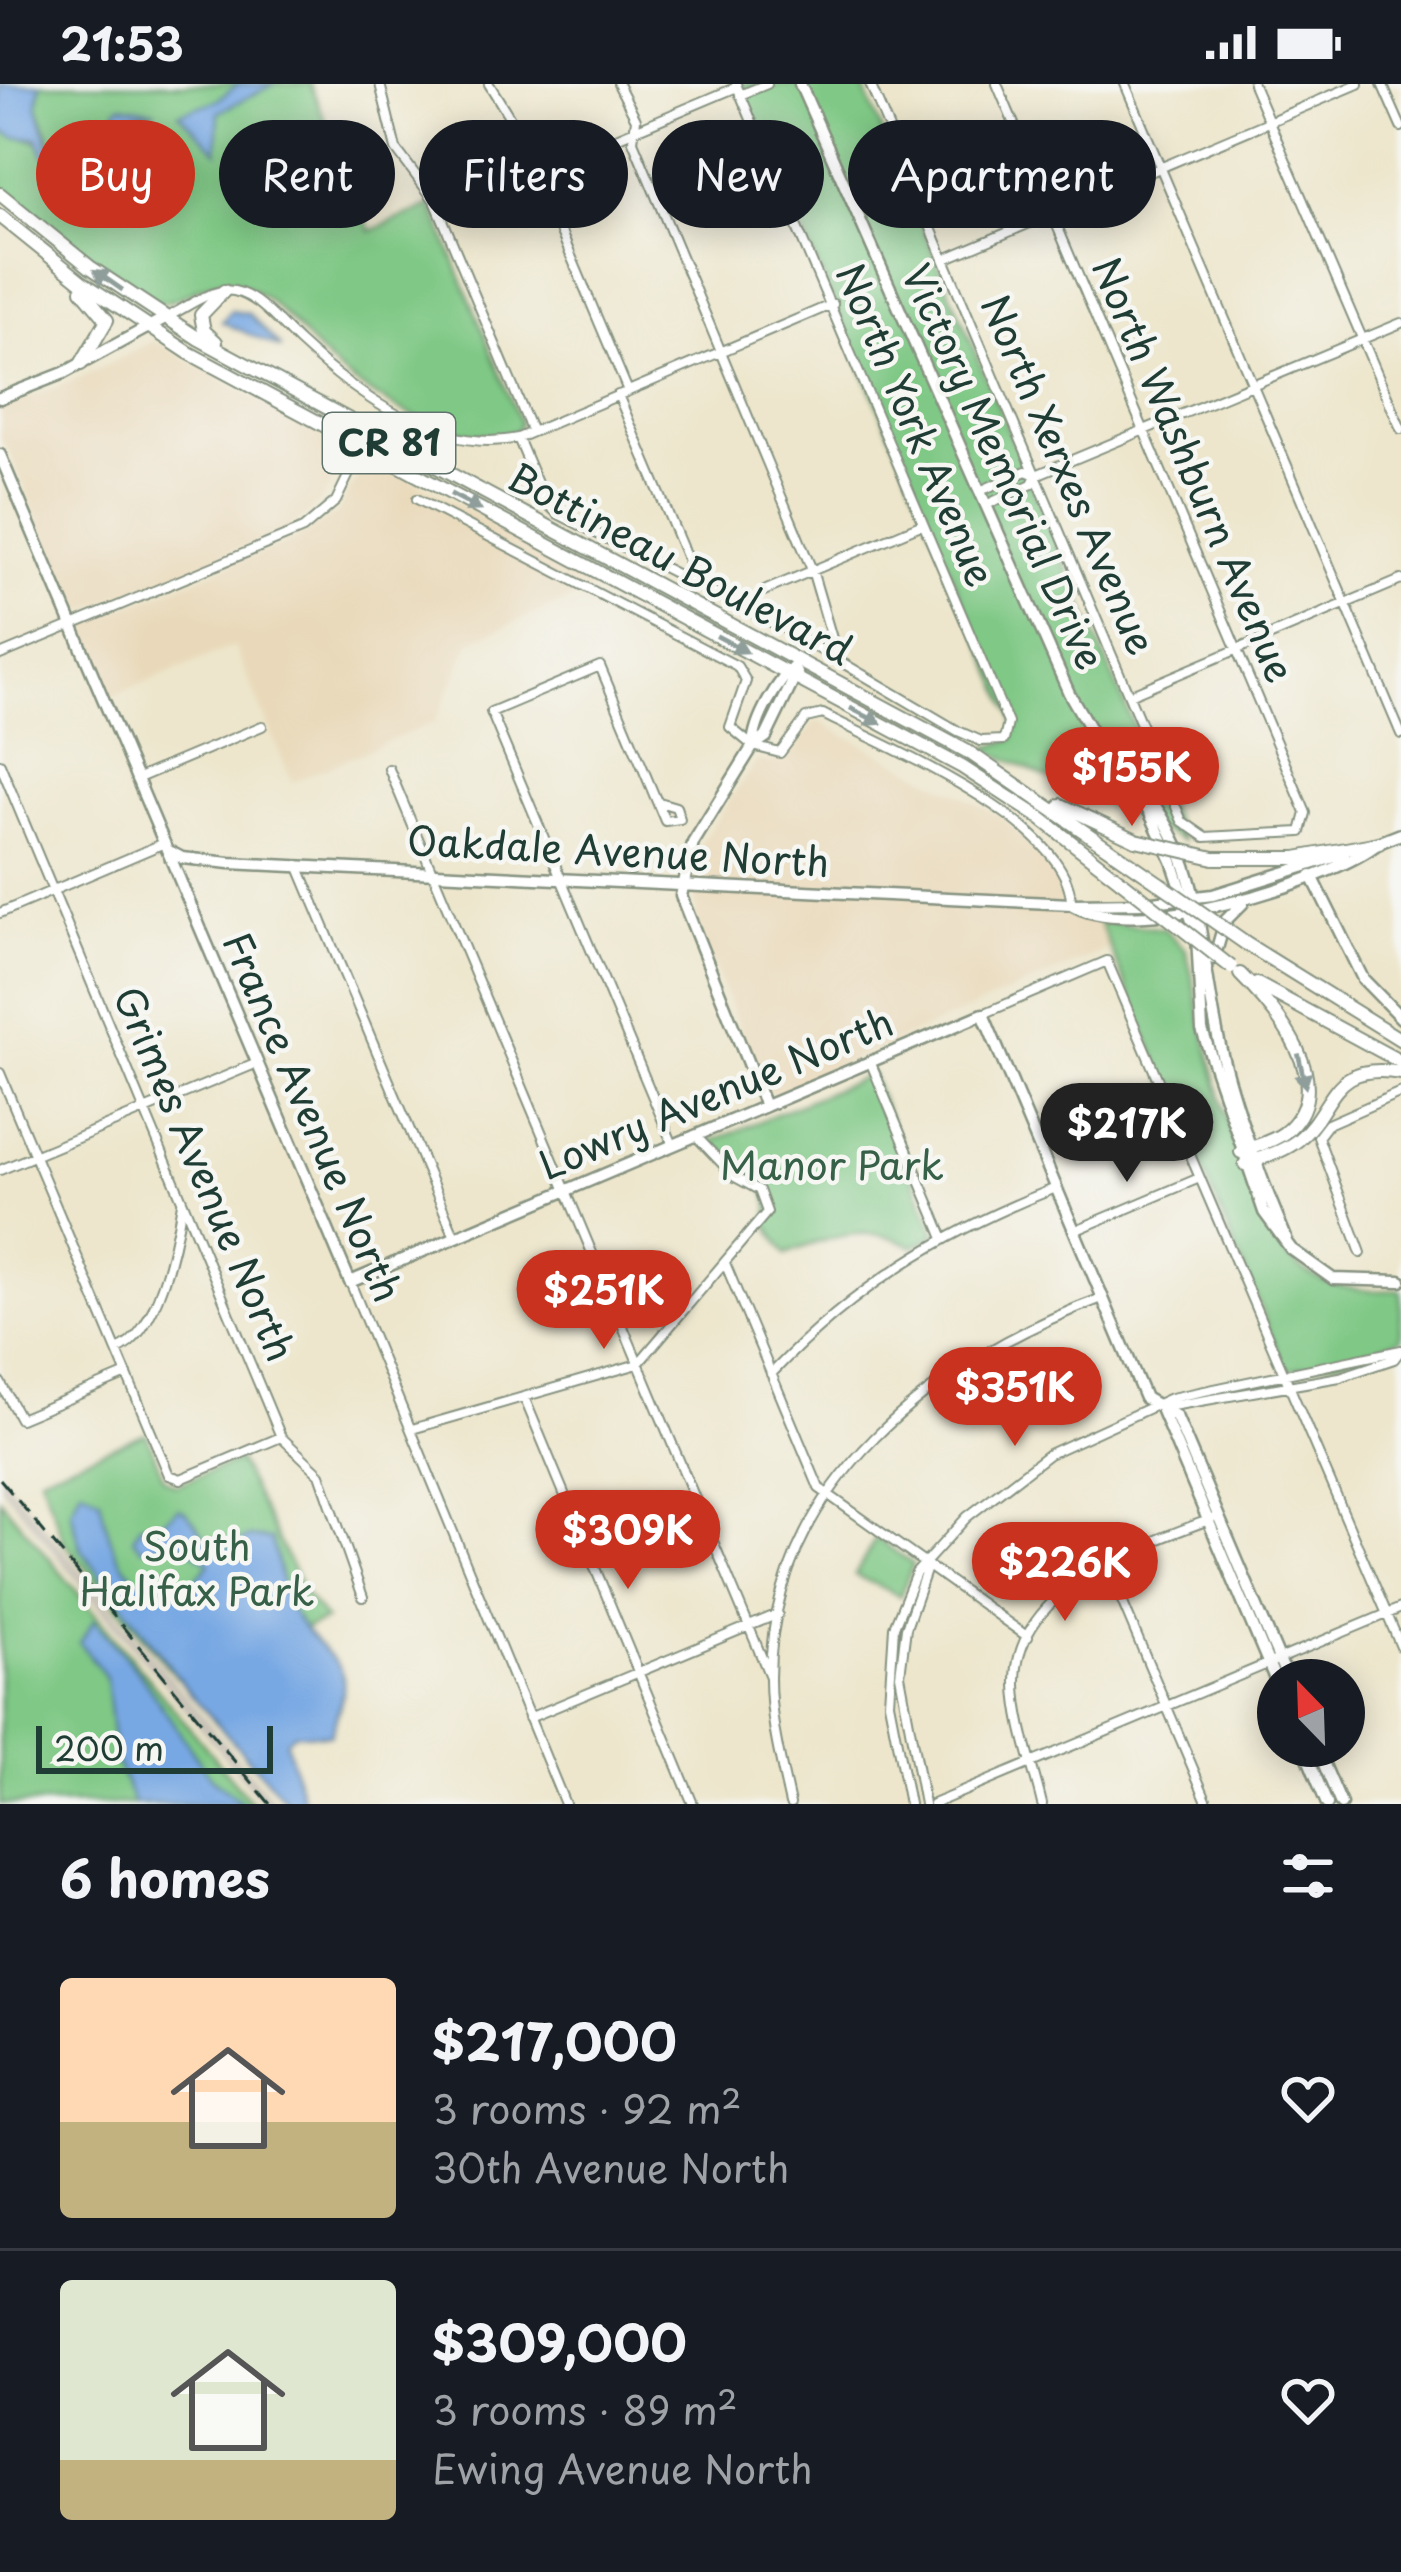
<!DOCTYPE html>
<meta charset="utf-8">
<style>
:root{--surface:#171b24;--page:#20242c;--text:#f1f3f6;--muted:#9ea1a6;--line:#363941;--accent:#c8321e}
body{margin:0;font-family:"Playpen Sans",sans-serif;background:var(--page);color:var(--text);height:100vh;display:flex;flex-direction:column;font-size:45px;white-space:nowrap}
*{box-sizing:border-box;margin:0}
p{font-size:39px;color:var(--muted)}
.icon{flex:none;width:66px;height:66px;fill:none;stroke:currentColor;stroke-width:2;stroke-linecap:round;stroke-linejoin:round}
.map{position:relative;height:1720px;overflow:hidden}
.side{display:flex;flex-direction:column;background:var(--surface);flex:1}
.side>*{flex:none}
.hud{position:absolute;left:36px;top:36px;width:1329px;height:108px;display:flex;gap:24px}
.needle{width:78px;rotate:337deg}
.tools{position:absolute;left:1257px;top:1575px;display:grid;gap:24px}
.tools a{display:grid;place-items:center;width:108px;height:108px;border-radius:50%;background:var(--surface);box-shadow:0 6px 30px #0003;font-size:60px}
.scale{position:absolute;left:36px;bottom:30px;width:237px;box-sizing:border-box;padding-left:12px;border:6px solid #1f3d34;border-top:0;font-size:33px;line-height:42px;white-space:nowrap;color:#1f3d34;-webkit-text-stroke:9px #f6f6f2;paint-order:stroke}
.price{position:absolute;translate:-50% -102px;padding:0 27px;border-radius:42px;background:var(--accent);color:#fff;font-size:39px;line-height:78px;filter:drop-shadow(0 3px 6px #0008)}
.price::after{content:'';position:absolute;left:50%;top:72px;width:36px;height:27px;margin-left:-18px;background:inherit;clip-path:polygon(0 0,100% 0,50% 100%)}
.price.on{background:#222;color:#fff}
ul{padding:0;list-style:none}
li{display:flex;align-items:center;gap:36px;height:300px;padding:0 60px}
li+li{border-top:3px solid var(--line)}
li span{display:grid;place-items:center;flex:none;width:336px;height:240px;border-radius:12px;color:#555}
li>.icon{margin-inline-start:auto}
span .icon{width:144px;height:144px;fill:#fffc;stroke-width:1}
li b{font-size:51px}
h2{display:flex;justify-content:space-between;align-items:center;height:144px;padding:0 60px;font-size:51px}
.tag{padding:0 42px;border-radius:54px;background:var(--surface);box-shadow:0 6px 30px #0003;font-size:42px;line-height:108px}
.tag.on{background:var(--accent);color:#fff}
.status{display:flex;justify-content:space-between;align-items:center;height:84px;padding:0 60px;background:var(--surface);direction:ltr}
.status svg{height:33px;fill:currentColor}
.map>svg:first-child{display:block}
</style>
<div class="status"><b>21:53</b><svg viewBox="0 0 49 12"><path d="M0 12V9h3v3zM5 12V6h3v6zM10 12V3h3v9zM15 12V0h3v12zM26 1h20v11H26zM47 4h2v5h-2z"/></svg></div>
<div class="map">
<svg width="1401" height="1720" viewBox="0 0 1401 1720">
<rect width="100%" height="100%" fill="#f6f6f2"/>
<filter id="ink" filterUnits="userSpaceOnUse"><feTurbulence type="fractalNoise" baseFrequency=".00833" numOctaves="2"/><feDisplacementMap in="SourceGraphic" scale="24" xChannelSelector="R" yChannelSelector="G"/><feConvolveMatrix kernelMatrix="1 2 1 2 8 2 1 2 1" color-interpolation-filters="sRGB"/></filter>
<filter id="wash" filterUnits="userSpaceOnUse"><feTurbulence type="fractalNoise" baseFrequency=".004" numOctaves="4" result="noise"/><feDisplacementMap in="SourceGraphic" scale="48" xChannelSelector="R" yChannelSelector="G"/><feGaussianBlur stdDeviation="2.7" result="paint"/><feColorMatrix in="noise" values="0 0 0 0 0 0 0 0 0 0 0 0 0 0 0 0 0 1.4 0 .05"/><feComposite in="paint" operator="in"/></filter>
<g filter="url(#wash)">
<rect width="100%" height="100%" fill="#ede6cc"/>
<path fill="#e9d9ba" d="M 154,257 L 333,358 L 342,368 L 341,382 L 321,417 L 289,446 L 76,530 L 11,370 L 0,355 L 0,324 L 87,291 Z
M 377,378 L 599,494 L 590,507 L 471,557 L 435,638 L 292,698 L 234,562 L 108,614 L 81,541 L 298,454 L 337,429 L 361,386 Z
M 816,636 L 1002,733 L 1045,779 L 1075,833 L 1099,837 L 1111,864 L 774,1010 L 766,1007 L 696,839 L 694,783 L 701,759 L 757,676 L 785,679 Z"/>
<path fill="#c9c3b8" d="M 0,1389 L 247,1684 L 277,1720 L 263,1720 L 94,1518 L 0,1402 Z"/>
<path fill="#7fc885" stroke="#4f825c" stroke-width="3" d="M 41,0 L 310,0 L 370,147 L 432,121 L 520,339 L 517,346 C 467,367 380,319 340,288 C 308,262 282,218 244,202 C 206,185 182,225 149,218 L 0,103 L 0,46 C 19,56 36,53 54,64 L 37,20 Z
M 739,0 L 862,0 L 1182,756 L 985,665 L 1013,655 L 1014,635 Z
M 1099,837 L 1164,845 L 1186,866 C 1206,945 1236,1128 1295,1180 C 1325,1205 1365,1208 1401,1206 L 1401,1255 L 1346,1275 L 1286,1286 Z
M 871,990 L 936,1150 L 914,1163 C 869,1138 831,1153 786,1170 L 766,1138 C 783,1104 732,1080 710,1058 Z
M 146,1349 L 164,1395 L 176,1401 L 238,1377 L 306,1512 L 326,1536 L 177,1594 L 65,1459 L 40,1392 Z
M 0,1415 L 253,1720 L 0,1720 Z
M 876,1454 L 913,1480 L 900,1512 L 855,1491 Z"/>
<path fill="#78a8e3" stroke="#4c728c" stroke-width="3" d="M 0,0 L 41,0 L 37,20 L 52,72 L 45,72 L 37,54 L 14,53 L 0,46 Z
M 239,0 L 275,0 L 219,28 L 217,68 L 179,29 L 216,17 Z
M 120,21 L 156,27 L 124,31 L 106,70 L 94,57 Z
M 231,227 L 249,230 L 282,265 L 222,238 Z
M 81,1404 L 100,1414 C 109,1463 125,1509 184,1509 L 210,1479 L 180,1458 L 142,1464 L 133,1455 L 140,1441 L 162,1438 L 179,1424 C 198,1434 200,1456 221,1468 L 250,1453 L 271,1455 C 279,1479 282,1517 298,1537 C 340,1592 358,1573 330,1651 L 295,1649 L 286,1657 L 304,1720 L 289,1720 L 189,1608 L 81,1465 L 71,1427 Z
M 94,1536 L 139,1589 L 211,1694 L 244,1720 L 134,1720 L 115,1674 L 106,1593 L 80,1559 Z"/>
</g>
<g filter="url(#ink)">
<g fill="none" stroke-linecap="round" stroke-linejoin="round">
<defs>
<path id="street" d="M 380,0 L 396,65 L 435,117 L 532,348
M 489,0 L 542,86
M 618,0 L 636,35 L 633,57 L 812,486 L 836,568 L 832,575
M 870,0 L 1182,737 L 1205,753 L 1301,748 L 1306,729 L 997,0
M 1125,0 L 1401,650
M 1253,0 L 1401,345
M 1382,0 L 1401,43
M 740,11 L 767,0
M 536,89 L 628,307
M 441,128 L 737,3
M 945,175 L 1358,0
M 167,233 C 186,224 212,203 234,207 C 259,212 281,241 299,258 C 354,309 438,371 518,354 L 833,220
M 618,311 L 699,503
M 518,354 L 545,418 L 558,430 L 787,546 L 958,647 L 981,657 L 1004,656 L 1008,639 L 736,0
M 980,407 L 1026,387 L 1036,391 L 1401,239
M 417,415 L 737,582 L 746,597 L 730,643 L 753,662 L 780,669 L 806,634 L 823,630 C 885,663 1072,738 1071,820
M 986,421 L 1032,400 L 1035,393
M 764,507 L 923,440
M 0,571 L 303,445 L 336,417 L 364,359
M 1129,611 L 1401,496
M 0,680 L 281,1353 L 320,1390 L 363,1513
M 389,685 L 770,1593
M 136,695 L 262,642
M 659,718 L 676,723 L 680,735 L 665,737 L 600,582 L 491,628 L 673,1061
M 298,781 L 455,1153
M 0,829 L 162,760
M 983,930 L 1107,877 L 1401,1563
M 870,977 L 943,1152
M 0,989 L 169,1391 L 181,1395 L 281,1353
M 0,1086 L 255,980
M 1074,1147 L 1197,1095
M 1361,1169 L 1318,1053 L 1328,1040 L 1401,1008
M 725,1179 L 819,1404 L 1028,1553
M 350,1198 L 565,1720
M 117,1266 C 158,1251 176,1157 182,1119
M 771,1290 C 854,1203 944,1147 1056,1104
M 0,1298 L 20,1335 L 127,1290
M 524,1313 L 693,1720
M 1166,1323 L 1340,1293 L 1394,1275 L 1400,1267
M 412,1345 L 638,1280 L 767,1128 L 759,1106 L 735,1093 L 695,1051
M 1106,1479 L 1208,1720
M 529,1634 L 778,1530
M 790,1720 C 781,1679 770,1637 770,1594 C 771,1400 937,1275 1102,1214
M 909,1720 L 889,1618 L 894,1543 L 916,1489 L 967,1433 L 1049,1370 L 1171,1314 L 1401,1266
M 924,1720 L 900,1591 L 906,1544 L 927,1484
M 933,1720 L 1401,1524
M 1042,1720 C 1033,1682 1017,1640 1016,1601 C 1013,1504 1140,1462 1211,1435"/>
<path id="secondary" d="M 800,0 L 1069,609 L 1111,681 L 1149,727 L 1172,777 L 1197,852 L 1202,946 L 1264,1128 L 1291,1165 L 1333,1195 L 1401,1197
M 0,314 L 64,289 L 165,234
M 0,371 L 350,1198 L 983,930 L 1145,1314 L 1176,1332 L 1288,1596
M 753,662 L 766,653 L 797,589
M 1109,667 C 1210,766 1192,837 1220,962 C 1232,1018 1263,1100 1286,1154
M 1373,761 L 1401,750
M 167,766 L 182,774 L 230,779 L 1071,820 L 1144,819 L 1213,811 L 1344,770
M 1312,792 L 1363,895 L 1401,934
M 1071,820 C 1130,858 1322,801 1376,761
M 1214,875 L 1225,837 L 1243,819
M 765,1022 L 681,812 L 693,759 L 753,662 C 754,634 778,597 798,578
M 1160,1322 L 1278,1602
M 1303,1662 L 1327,1720
M 1316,1662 L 1341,1720"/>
<path id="primary" d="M 0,110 L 90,183 L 199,255 L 970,669 L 1159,799
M 0,132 L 82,198 L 189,269 L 962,683 L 1039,733 L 1120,796
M 216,258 L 204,247 L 201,231 L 224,207
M 81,280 L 107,236 L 82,206
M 1061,721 L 1136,756
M 1214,774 L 1296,774 L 1379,759
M 1245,859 L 1401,956
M 1240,890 C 1276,926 1342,1003 1284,1049 C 1272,1058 1255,1062 1241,1068
M 1257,900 L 1401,978
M 1245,1080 C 1263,1073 1283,1068 1298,1056 C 1336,1025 1328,976 1401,989"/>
</defs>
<use href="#street" stroke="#869280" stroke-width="12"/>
<use href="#secondary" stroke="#869280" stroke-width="15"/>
<use href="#primary" stroke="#869280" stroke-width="16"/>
<use href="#street" stroke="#fff" stroke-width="8"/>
<use href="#secondary" stroke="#fff" stroke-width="10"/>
<use href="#primary" stroke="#fff" stroke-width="12"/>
<path stroke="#1f3d34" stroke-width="3" stroke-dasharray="18 9" stroke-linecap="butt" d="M 0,1395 L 270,1720"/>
<defs>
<path id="primary-bridge" d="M 1136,756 L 1214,774
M 1120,796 L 1231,883
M 1159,799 L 1245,859"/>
</defs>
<use href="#primary-bridge" stroke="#869280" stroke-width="16" stroke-linecap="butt"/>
<use href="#primary-bridge" stroke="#fff" stroke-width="12"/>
</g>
<defs><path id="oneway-solid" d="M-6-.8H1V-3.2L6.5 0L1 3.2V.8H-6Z" transform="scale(3)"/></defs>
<g fill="#8f9e9a">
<use href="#oneway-solid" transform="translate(108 196) rotate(-145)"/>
<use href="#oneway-solid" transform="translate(466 418) rotate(28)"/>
<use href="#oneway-solid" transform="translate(732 560) rotate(28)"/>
<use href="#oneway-solid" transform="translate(866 632) rotate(27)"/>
<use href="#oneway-solid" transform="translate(1302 987) rotate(78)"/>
</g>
</g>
<g text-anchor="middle" stroke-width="9" stroke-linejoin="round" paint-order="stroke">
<rect fill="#f6f6f2" stroke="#60746d" stroke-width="3" x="323" y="329" width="132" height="60" rx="9"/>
<g font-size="36" font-weight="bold" fill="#1f3d34">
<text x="389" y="372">CR 81</text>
</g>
<g font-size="39" fill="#1f3d34" stroke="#f6f6f2">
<text transform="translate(915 341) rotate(67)" y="14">North York Avenue</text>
<text transform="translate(1003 383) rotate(66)" y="14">Victory Memorial Drive</text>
<text transform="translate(1193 386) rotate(67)" y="14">North Washburn Avenue</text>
<text transform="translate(1068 391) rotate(67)" y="14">North Xerxes Avenue</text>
<text transform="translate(680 480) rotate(28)" y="14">Bottineau Boulevard</text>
<text transform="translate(618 768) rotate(3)" y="14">Oakdale Avenue North</text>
<text transform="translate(716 1010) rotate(-23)" y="14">Lowry Avenue North</text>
<text transform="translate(312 1033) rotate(67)" y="14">France Avenue North</text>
<text transform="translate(204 1090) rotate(67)" y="14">Grimes Avenue North</text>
</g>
<g font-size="39" fill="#376048" stroke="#f6f6f2">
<text x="832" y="1096">Manor Park</text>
<text x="197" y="1477">South<tspan x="197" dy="45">Halifax Park</tspan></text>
</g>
</g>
</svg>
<div class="tools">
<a><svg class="needle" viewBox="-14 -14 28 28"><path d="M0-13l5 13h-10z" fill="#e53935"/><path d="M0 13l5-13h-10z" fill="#9ea1a6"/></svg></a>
</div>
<div class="scale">200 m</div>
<b class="price" style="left:1132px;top:745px">$155K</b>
<b class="price on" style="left:1127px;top:1101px">$217K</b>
<b class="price" style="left:604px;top:1268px">$251K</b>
<b class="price" style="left:1015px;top:1365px">$351K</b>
<b class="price" style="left:628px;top:1508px">$309K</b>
<b class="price" style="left:1065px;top:1540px">$226K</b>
<div class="hud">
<a class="tag on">Buy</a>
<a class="tag">Rent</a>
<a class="tag">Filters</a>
<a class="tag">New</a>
<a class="tag">Apartment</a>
</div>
</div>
<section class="side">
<h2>6 homes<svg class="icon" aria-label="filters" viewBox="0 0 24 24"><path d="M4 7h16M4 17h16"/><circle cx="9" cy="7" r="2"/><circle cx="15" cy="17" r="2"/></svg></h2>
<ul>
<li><span style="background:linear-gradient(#ffd9b3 60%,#c2b280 0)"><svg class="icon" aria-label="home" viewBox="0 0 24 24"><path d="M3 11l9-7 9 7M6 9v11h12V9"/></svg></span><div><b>$217,000</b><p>3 rooms · 92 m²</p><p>30th Avenue North</p></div><svg class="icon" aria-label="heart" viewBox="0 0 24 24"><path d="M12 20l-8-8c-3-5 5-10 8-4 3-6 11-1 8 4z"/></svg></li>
<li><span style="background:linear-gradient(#dfe7d0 75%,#c2b280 0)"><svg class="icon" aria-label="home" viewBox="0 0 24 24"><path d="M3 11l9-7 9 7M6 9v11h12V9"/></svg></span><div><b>$309,000</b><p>3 rooms · 89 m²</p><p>Ewing Avenue North</p></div><svg class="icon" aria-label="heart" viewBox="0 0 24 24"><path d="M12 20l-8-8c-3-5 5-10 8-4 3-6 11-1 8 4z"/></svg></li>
</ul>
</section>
